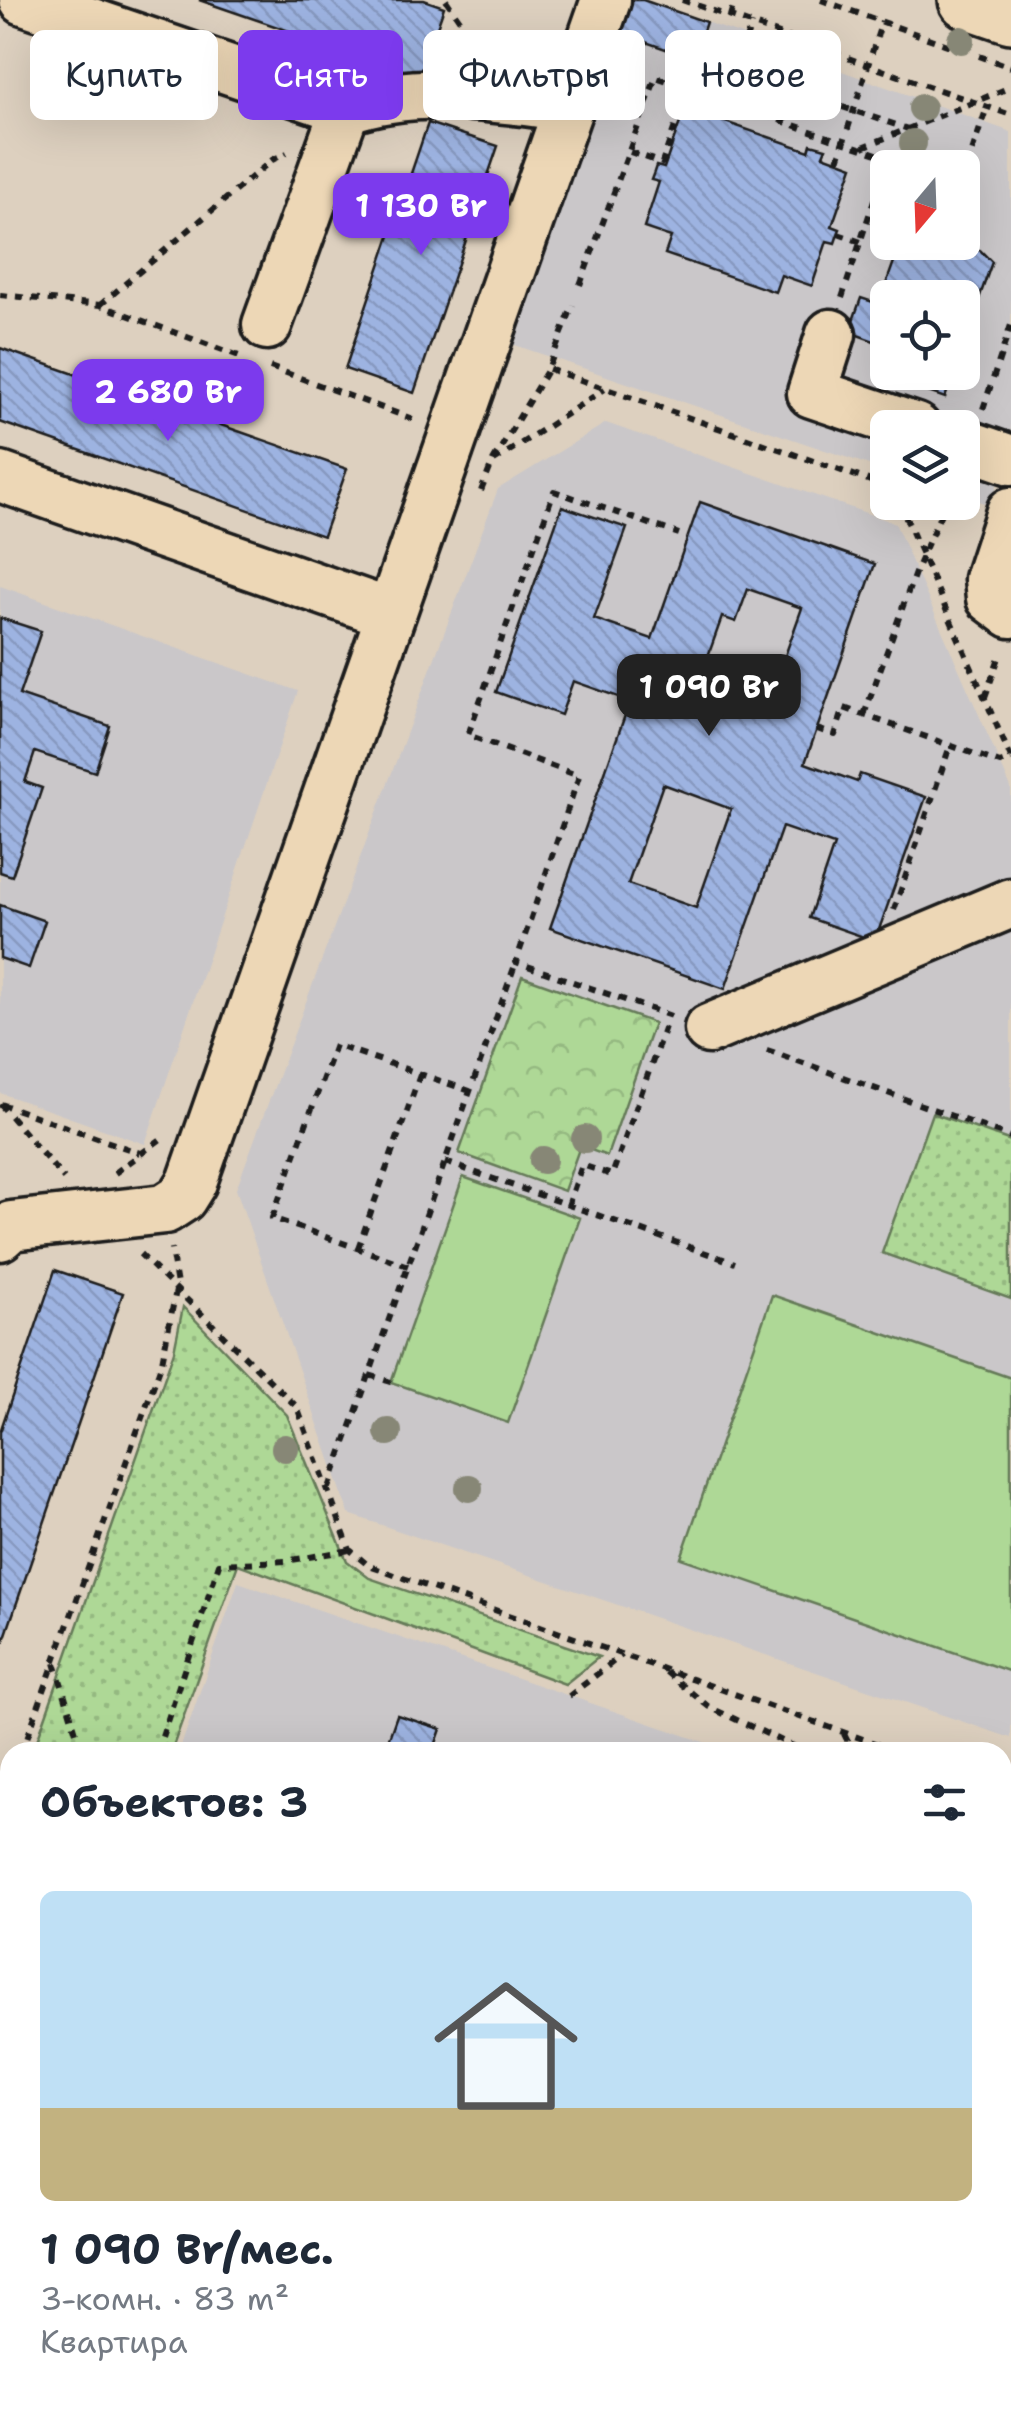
<!DOCTYPE html>
<html lang="ru">
<meta charset="utf-8">
<style>
:root{--surface:#fff;--page:#f6f6f7;--text:#1f2937;--muted:#747a83;--accent:#7c3aed}
body{margin:0;font-family:"Shantell Sans",sans-serif;background:var(--page);color:var(--text);height:100vh;display:flex;flex-direction:column;font-size:38px;white-space:nowrap}
*{box-sizing:border-box;margin:0}
p{font-size:32px;color:var(--muted)}
.icon{flex:none;width:55px;height:55px;fill:none;stroke:currentColor;stroke-width:2;stroke-linecap:round;stroke-linejoin:round}
.map{position:relative;flex:1;overflow:hidden}
.drawer{position:absolute;left:0px;top:1742px;width:1012px;height:672px;display:flex;flex-direction:column;background:var(--surface);border-radius:30px 30px 0 0;box-shadow:0 10px 40px #0002}
.drawer>*{flex:none}
.banner{position:absolute;left:30px;top:30px;width:952px;height:90px;display:flex;gap:20px}
.needle{width:65px;rotate:199deg}
.fabs{position:absolute;left:870px;top:150px;display:grid;gap:20px}
.fabs a{display:grid;place-items:center;width:110px;height:110px;border-radius:15px;background:var(--surface);box-shadow:0 10px 40px #0002;font-size:50px}
.price{position:absolute;translate:-50% -85px;padding:0 22px;border-radius:20px;background:var(--accent);color:#fff;font-size:32px;line-height:65px;filter:drop-shadow(0 2px 5px #0008)}
.price::after{content:'';position:absolute;left:50%;top:60px;width:30px;height:22px;margin-left:-15px;background:inherit;clip-path:polygon(0 0,100% 0,50% 100%)}
.price.active{background:#222;color:#fff}
ul{padding:0;list-style:none}
li{display:grid;align-content:center;gap:20px;height:530px;padding:0 40px}
li span{display:grid;place-items:center;height:310px;border-radius:15px;color:#555}
li>.icon{margin-inline-start:auto}
span .icon{width:180px;height:180px;fill:#fffc;stroke-width:1}
li b{font-size:42px}
h2{display:flex;justify-content:space-between;align-items:center;height:120px;padding:0 40px;font-size:42px}
.tag{padding:0 35px;border-radius:15px;background:var(--surface);box-shadow:0 10px 40px #0002;font-size:35px;line-height:90px}
.tag.active{background:var(--accent);color:#fff}
.map>svg:first-child{display:block}
</style>
<div class="map">
<svg width="1011" height="2413" viewBox="0 0 1011 2413">
<defs>
<pattern id="grass-dots" width="8" height="8" patternUnits="userSpaceOnUse" patternTransform="scale(2.5)"><rect width="8" height="8" fill="#aed896"/><path d="M2 2h.1M6 6h.1" fill="none" stroke="#95b981" stroke-width="1.8" stroke-linecap="round"/></pattern>
<pattern id="park-crowns" width="20" height="18" patternUnits="userSpaceOnUse" patternTransform="scale(2.5)"><rect width="20" height="18" fill="#aed896"/><path d="M2 6a3 3 0 1 1 6 0M12 15a3 3 0 1 1 6 0" fill="none" stroke="#95b981"/></pattern>
<pattern id="building-back-hatch" width="6" height="6" patternUnits="userSpaceOnUse" patternTransform="scale(2.5)"><rect width="6" height="6" fill="#9db3e1"/><path d="M-1 5l2 2M0 0l6 6M5-1l2 2" fill="none" stroke="#8799c0"/></pattern>
</defs>
<rect width="100%" height="100%" fill="#ddd0bf"/>
<filter id="ink" filterUnits="userSpaceOnUse"><feTurbulence type="fractalNoise" baseFrequency=".01" numOctaves="2"/><feDisplacementMap in="SourceGraphic" scale="20" xChannelSelector="R" yChannelSelector="G"/><feConvolveMatrix kernelMatrix="1 2 1 2 8 2 1 2 1" color-interpolation-filters="sRGB"/></filter>
<g filter="url(#ink)">
<path fill="#cac7c9" fill-rule="evenodd" d="M 584,0 L 645,0 L 1011,132 L 1011,446 L 990,505 L 963,496 L 962,428 L 888,428 L 887,471 L 479,333 ZM 888,168 L 962,168 L 962,242 L 888,242 ZM 888,298 L 962,298 L 962,372 L 888,372 Z
M 606,423 L 895,523 L 1011,788 L 1011,1738 L 349,1514 L 236,1189 L 498,489 Z
M 0,586 L 298,691 L 145,1144 L 0,1093 Z
M 238,1582 L 733,1752 L 179,1752 Z"/>
<path fill="url(#grass-dots)" stroke="#657a59" stroke-width="2.5" d="M 932,1113 L 1011,1141 L 1011,1299 L 882,1253 Z
M 183,1307 L 287,1415 L 347,1561 L 369,1578 L 599,1657 L 565,1684 L 238,1564 L 171,1752 L 33,1752 L 174,1351 Z
M 10,1819 L 10,2178 L 0,2176 L 0,1847 Z
M 0,2278 L 10,2281 L 10,2405 L 67,2405 L 64,2413 L 0,2413 Z"/>
<path fill="url(#park-crowns)" stroke="#657a59" stroke-width="2.5" d="M 522,976 L 654,1023 L 607,1156 L 580,1146 L 564,1191 L 459,1153 Z"/>
<path fill="#aed896" stroke="#657a59" stroke-width="2.5" d="M 463,1177 L 580,1218 L 508,1423 L 391,1382 Z
M 772,1295 L 1011,1378 L 1011,1672 L 681,1558 Z"/>
<path fill="url(#building-back-hatch)" stroke="#1c1c1c" stroke-width="2.5" fill-rule="evenodd" d="M 199,0 L 424,0 L 444,7 L 420,76 Z
M 628,0 L 643,0 L 706,22 L 694,59 L 617,32 Z
M 685,108 L 809,151 L 811,144 L 826,148 L 823,155 L 853,166 L 832,226 L 840,229 L 838,234 L 835,243 L 827,241 L 812,286 L 781,275 L 775,292 L 665,254 L 671,237 L 644,228 L 659,182 L 651,180 L 654,172 L 656,166 L 664,168 Z
M 428,123 L 498,146 L 414,393 L 345,369 Z
M 901,242 L 935,242 L 965,252 L 980,250 L 992,262 L 962,347 L 962,298 L 888,298 L 888,346 L 849,332 L 861,298 L 879,304 Z
M 0,348 L 347,469 L 323,536 L 0,422 Z
M 900,372 L 954,372 L 945,398 L 897,381 Z
M 700,502 L 875,564 L 805,763 L 857,782 L 860,774 L 926,797 L 875,941 L 809,918 L 834,845 L 782,827 L 725,989 L 550,928 L 630,701 L 573,681 L 561,715 L 496,692 L 562,506 L 627,528 L 594,619 L 652,639 ZM 748,589 L 802,608 L 765,712 L 697,687 L 722,617 L 736,622 ZM 663,784 L 731,809 L 696,908 L 628,884 Z
M 0,618 L 41,631 L 19,695 L 110,726 L 95,772 L 35,752 L 25,782 L 42,788 L 12,876 L 0,872 Z
M 0,905 L 45,921 L 29,968 L 0,958 Z
M 55,1270 L 123,1293 L 0,1652 L 0,1432 Z
M 397,1715 L 441,1729 L 433,1752 L 384,1752 Z
M 1002,1854 L 1011,1856 L 1011,1925 L 1002,1922 Z
M 1002,2339 L 1011,2342 L 1011,2410 L 997,2405 L 1002,2405 Z
M 172,2405 L 241,2405 L 238,2413 L 170,2413 Z"/>
<g fill="none" stroke-linecap="round" stroke-linejoin="round">
<defs>
<path id="minor" d="M 24,0 L 345,109 C 416,84 496,97 569,107
M 267,325 L 345,109
M 831,334 L 812,393 L 916,428
M 962,443 L 1011,460
M 0,477 L 388,613
M 1011,512 L 989,579 L 991,598 L 1011,613
M 709,1029 L 1011,903
M 0,1236 L 11,1226 L 165,1209 L 182,1198 L 192,1182 L 606,0
M 1002,1971 L 1011,1974
M 0,2290 L 10,2294
M 837,2405 L 860,2413
M 93,2413 L 96,2405
M 283,2413 L 286,2405"/>
<path id="major" d="M 967,0 L 1011,15"/>
</defs>
<use href="#minor" stroke="#1c1c1c" stroke-width="55"/>
<use href="#major" stroke="#1c1c1c" stroke-width="62"/>
<path stroke="#1c1c1c" stroke-width="6" stroke-dasharray="8 8" stroke-linecap="butt" d="M 446,0 L 484,55
M 682,0 L 1011,115
M 821,0 L 953,47
M 730,17 L 735,0
M 979,56 L 1011,67
M 736,71 L 908,129
M 726,101 L 751,24
M 863,147 L 1011,87
M 630,152 L 662,163 L 683,104 L 714,117 L 720,99
M 838,160 L 882,21
M 962,182 L 987,107
M 838,234 L 861,242
M 580,285 L 656,77 L 917,168
M 0,295 L 100,305 L 239,356
M 842,298 L 888,157
M 100,305 L 272,160 L 287,153
M 270,367 L 418,421
M 549,369 L 888,487
M 983,409 L 1011,325
M 494,461 L 605,389
M 481,491 L 493,461 L 548,369 L 573,305
M 899,502 L 1011,758
M 985,697 L 1001,652
M 864,715 L 916,570 L 946,502
M 817,729 L 835,735 L 844,708 L 1000,763 L 1011,759
M 894,910 L 950,746
M 671,1016 L 516,962 L 579,776 L 468,735 L 554,491 L 679,534
M 767,1050 L 1011,1137
M 0,1104 L 64,1179
M 1,1104 L 140,1153
M 445,1162 L 735,1263
M 115,1173 L 165,1136
M 568,1206 L 582,1165 L 612,1175 L 667,1021
M 358,1248 L 420,1075
M 140,1254 L 297,1407 L 350,1550 L 369,1566 L 900,1752
M 408,1266 L 272,1218 L 335,1045 L 470,1091
M 369,1375 L 391,1382
M 329,1488 L 516,962
M 55,1663 L 82,1752
M 666,1672 L 709,1707 L 806,1752
M 569,1696 L 622,1655
M 844,1734 L 853,1752
M 22,1752 L 162,1362 L 177,1285 L 171,1249
M 157,1752 L 219,1564 L 286,1561 L 350,1550
M 1002,1790 L 1011,1805
M 0,1814 L 10,1786
M 1002,1840 L 1011,1815
M 1002,2031 L 1011,2055
M 1002,2174 L 1011,2173
M 0,2342 L 10,2352
M 0,2403 L 37,2413
M 510,2413 L 529,2405"/>
<use href="#minor" stroke="#edd7b6" stroke-width="48"/>
<use href="#major" stroke="#edd7b6" stroke-width="55"/>
</g>
<g fill="#878776">
<circle cx="961" cy="40" r="14"/>
<circle cx="922" cy="108" r="14"/>
<circle cx="913" cy="143" r="14"/>
<circle cx="585" cy="1139" r="14"/>
<circle cx="543" cy="1160" r="14"/>
<circle cx="388" cy="1432" r="14"/>
<circle cx="285" cy="1448" r="14"/>
<circle cx="469" cy="1488" r="14"/>
</g>
</g>
</svg>
<div class="fabs">
<a><svg class="needle" viewBox="-14 -14 28 28"><path d="M0-13l5 13h-10z" fill="#e53935"/><path d="M0 13l5-13h-10z" fill="#747a83"/></svg></a>
<a><svg class="icon" aria-label="locate" viewBox="0 0 24 24"><circle cx="12" cy="12" r="6"/><path d="M12 2v4M12 18v4M2 12h4M18 12h4"/></svg></a>
<a><svg class="icon" aria-label="layers" viewBox="0 0 24 24"><path d="M12 4l9 5-9 5-9-5zM3 14l9 5 9-5"/></svg></a>
</div>
<b class="price" style="left:421px;top:258px">1 130 Br</b>
<b class="price" style="left:168px;top:444px">2 680 Br</b>
<b class="price active" style="left:709px;top:739px">1 090 Br</b>
<div class="banner">
<a class="tag">Купить</a>
<a class="tag active">Снять</a>
<a class="tag">Фильтры</a>
<a class="tag">Новое</a>
</div>
<section class="drawer">
<h2>Объектов: 3<svg class="icon" aria-label="filters" viewBox="0 0 24 24"><path d="M4 7h16M4 17h16"/><circle cx="9" cy="7" r="2"/><circle cx="15" cy="17" r="2"/></svg></h2>
<ul>
<li><span style="background:linear-gradient(#bfe0f5 70%,#c2b280 0)"><svg class="icon" aria-label="home" viewBox="0 0 24 24"><path d="M3 11l9-7 9 7M6 9v11h12V9"/></svg></span><div><b>1 090 Br/мес.</b><p>3-комн. · 83 m²</p><p>Квартира</p></div></li>
</ul>
</section>
</div>
